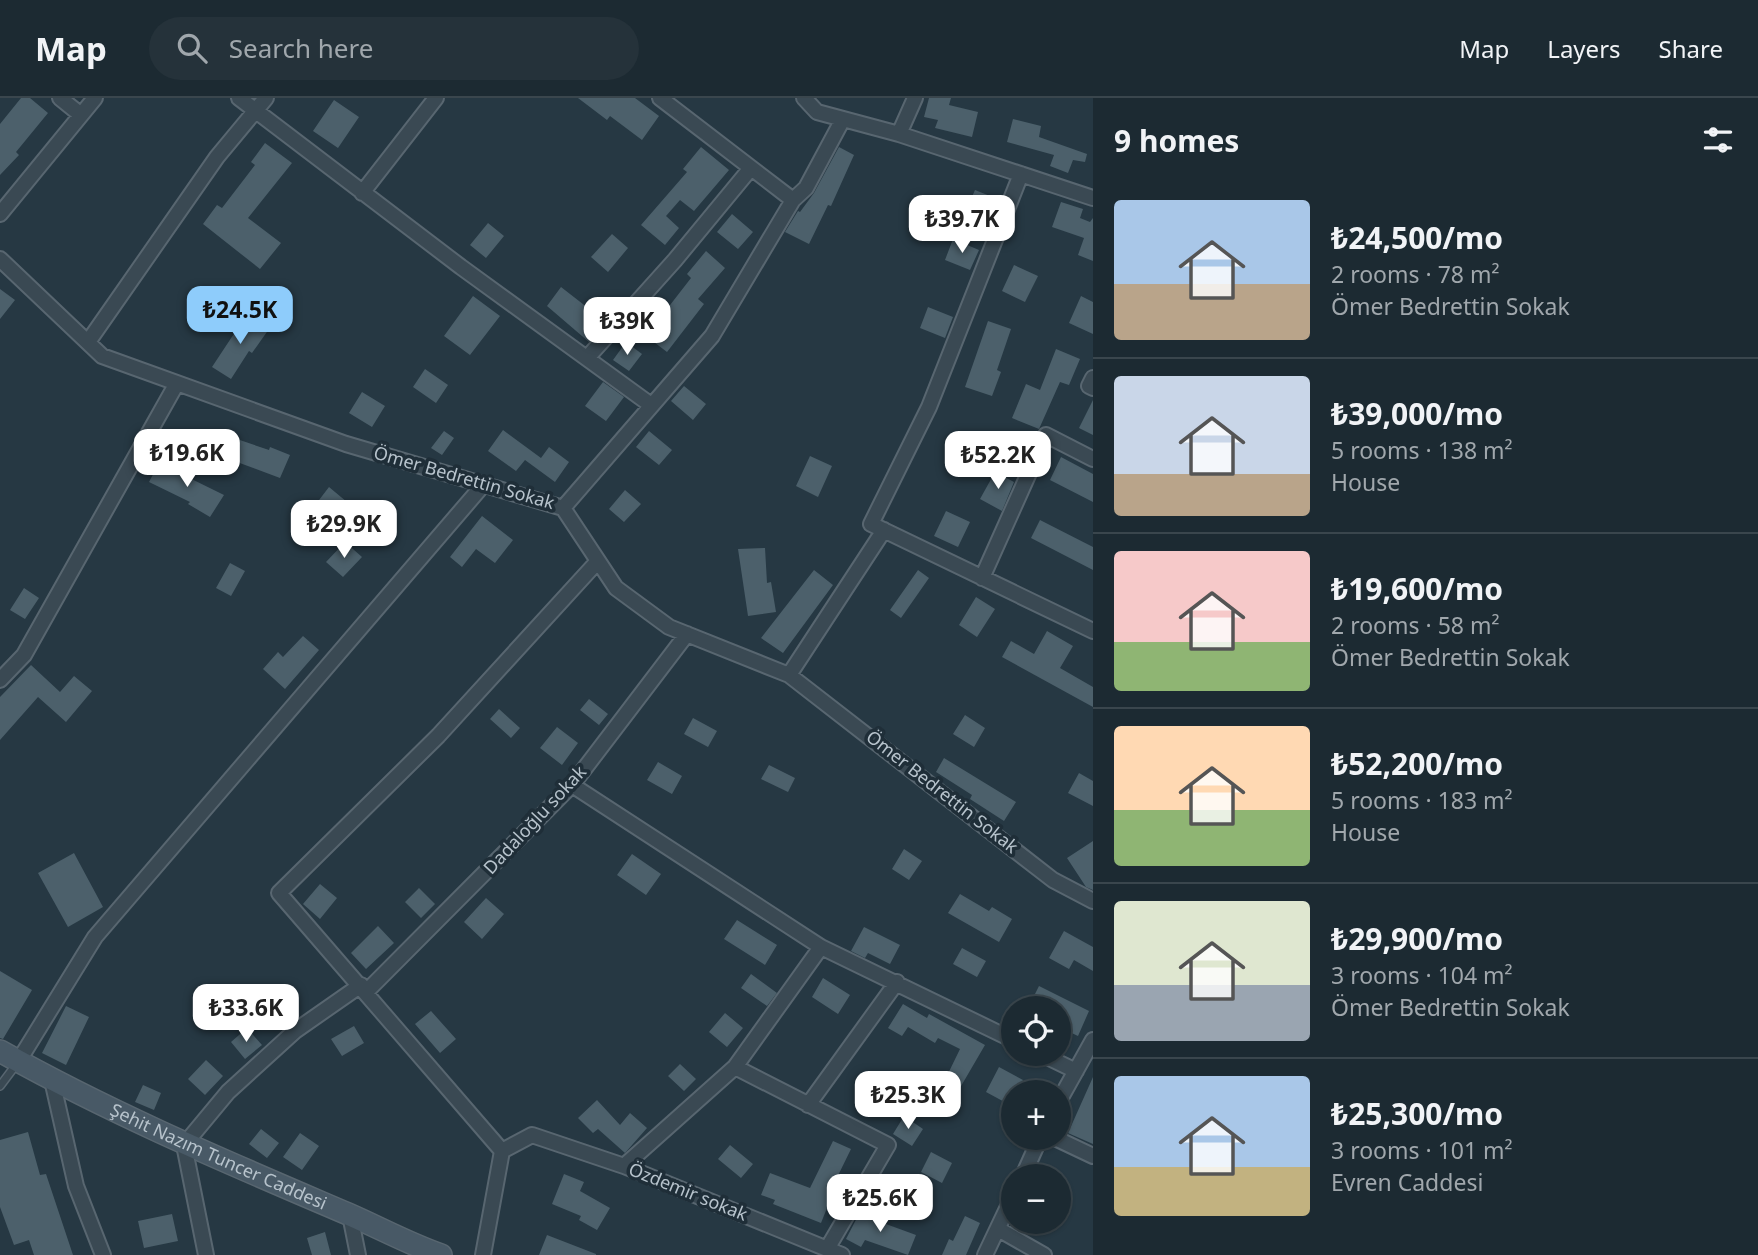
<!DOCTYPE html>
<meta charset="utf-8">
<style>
:root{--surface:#1c2a32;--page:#25323a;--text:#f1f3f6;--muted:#a0a7ac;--line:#3a464d;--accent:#8eccfb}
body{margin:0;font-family:"Noto Sans",sans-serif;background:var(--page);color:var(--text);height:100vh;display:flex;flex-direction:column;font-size:26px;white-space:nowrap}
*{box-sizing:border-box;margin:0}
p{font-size:23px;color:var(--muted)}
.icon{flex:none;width:38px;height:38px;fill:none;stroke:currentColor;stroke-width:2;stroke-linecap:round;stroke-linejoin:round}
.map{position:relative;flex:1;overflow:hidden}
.details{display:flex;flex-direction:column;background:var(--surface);width:665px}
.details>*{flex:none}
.buttons{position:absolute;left:1001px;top:898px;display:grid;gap:14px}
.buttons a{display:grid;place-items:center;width:70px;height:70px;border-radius:50%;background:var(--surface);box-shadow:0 2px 5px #0004,0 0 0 2px var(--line);font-size:35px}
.price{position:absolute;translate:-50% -60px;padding:0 16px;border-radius:14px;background:#fff;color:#222;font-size:23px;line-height:46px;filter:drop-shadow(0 2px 4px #0008)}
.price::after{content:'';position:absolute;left:50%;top:42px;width:21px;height:16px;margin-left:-10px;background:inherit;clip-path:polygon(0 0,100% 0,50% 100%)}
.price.active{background:var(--accent);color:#111}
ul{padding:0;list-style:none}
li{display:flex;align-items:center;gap:21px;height:175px;padding:0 21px}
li+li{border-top:2px solid var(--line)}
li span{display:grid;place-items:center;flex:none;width:196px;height:140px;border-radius:7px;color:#555}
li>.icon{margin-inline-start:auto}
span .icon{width:84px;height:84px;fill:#fffc;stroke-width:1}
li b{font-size:30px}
h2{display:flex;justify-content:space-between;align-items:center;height:84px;padding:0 21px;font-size:30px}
header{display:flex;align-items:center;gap:42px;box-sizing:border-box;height:98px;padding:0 35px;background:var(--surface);border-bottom:2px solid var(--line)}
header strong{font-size:33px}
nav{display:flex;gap:38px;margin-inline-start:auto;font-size:24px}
.search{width:490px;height:63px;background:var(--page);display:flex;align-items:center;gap:18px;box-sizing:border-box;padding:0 24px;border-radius:38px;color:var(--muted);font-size:26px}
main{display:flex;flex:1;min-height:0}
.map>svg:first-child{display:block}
</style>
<header>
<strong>Map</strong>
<div class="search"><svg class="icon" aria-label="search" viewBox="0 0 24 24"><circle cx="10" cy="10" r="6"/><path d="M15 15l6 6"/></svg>Search here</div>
<nav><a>Map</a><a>Layers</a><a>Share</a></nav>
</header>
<main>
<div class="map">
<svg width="1093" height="1157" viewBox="0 0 1093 1157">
<rect width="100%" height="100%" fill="#263843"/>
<path fill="#4c606b" d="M 21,0 L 30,0 L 48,15 L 16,54 L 19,57 L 0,77 L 0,26 Z
M 578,0 L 635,0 L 659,18 L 642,42 L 610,18 L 607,22 Z
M 929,0 L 951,0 L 949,7 L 978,14 L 972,39 L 935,30 L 938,22 L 924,19 Z
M 334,2 L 359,19 L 338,50 L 313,33 Z
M 1013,21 L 1041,28 L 1039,39 L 1087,56 L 1085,64 L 1073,62 L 1068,75 L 1050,68 L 1054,57 L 1007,44 Z
M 265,45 L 292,65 L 248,120 L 281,145 L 260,171 L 203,126 L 217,107 L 222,110 L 255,67 L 251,64 Z
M 701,49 L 729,72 L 694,113 L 680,102 L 666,118 L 679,130 L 665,147 L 641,127 L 687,74 L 683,71 Z
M 839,49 L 854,57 L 831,108 L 828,107 L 809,146 L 785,134 L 798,113 L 800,114 L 814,95 Z
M 975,92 L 1000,102 L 989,128 L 964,117 Z
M 1061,104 L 1083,111 L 1080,120 L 1090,124 L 1093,120 L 1093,163 L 1078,157 L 1084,140 L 1052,129 Z
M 732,116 L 753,134 L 738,151 L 717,134 Z
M 488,125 L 504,138 L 486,160 L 470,147 Z
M 612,136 L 628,150 L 608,174 L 591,159 Z
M 953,141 L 979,152 L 970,172 L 945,162 Z
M 706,153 L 725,170 L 698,201 L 704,206 L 667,254 L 646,238 L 691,180 L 687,176 Z
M 1014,167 L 1038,178 L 1025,204 L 1002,193 Z
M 561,189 L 606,224 L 589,244 L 547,208 Z
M 0,191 L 15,202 L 0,221 Z
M 473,198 L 500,218 L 470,257 L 444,238 Z
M 1081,198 L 1093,204 L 1093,236 L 1069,225 Z
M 928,209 L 953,219 L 945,240 L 920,230 Z
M 247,216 L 269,231 L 252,255 L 249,253 L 231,281 L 212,269 Z
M 988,223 L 1011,231 L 997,272 L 1001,274 L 992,298 L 965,289 Z
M 626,244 L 642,256 L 629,273 L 613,262 Z
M 1056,251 L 1080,261 L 1069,287 L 1060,284 L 1039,331 L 1012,320 L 1026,286 L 1040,292 Z
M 425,271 L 448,287 L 436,305 L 413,289 Z
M 603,284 L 624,299 L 606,323 L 585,308 Z
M 684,288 L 706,306 L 693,322 L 671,303 Z
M 362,294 L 385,308 L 372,329 L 349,315 Z
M 1093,302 L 1093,337 L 1079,330 Z
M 503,332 L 541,360 L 549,349 L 569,364 L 555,384 L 525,362 L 516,373 L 488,353 Z
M 444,333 L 454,340 L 442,357 L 431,350 Z
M 649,333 L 672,352 L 659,367 L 636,349 Z
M 225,337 L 269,352 L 270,349 L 290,357 L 280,380 L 218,357 Z
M 810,358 L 832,368 L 818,399 L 796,388 Z
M 1061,359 L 1093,376 L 1093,404 L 1050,382 Z
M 159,365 L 224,397 L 210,419 L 188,406 L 190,404 L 149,384 Z
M 995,374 L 1014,384 L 1002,413 L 980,401 Z
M 329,389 L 347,404 L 334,420 L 316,406 Z
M 625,392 L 641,406 L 624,424 L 609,411 Z
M 946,413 L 970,424 L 958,449 L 934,438 Z
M 482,418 L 513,442 L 495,465 L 476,451 L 462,469 L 450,459 Z
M 1040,422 L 1093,449 L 1093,472 L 1031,440 Z
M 345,444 L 362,459 L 343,479 L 326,464 Z
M 765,450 L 767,485 L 771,484 L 776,514 L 748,518 L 738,451 Z
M 230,465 L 245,473 L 231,498 L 216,490 Z
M 814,472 L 833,487 L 783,555 L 761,540 Z
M 918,472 L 929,480 L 901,520 L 890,512 Z
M 24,490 L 39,500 L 25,521 L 10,512 Z
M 976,499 L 995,511 L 977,539 L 959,527 Z
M 1047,533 L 1073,548 L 1060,570 L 1093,589 L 1093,609 L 1002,559 L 1011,543 L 1034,556 Z
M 303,538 L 319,552 L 285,591 L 263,571 L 278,554 L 283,559 Z
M 31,567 L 60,594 L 74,578 L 92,593 L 66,624 L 38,599 L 0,642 L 0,599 Z
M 589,601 L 608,616 L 599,627 L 580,612 Z
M 499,611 L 520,630 L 511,640 L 490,621 Z
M 965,617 L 985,630 L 974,649 L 953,636 Z
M 693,620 L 717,633 L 708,649 L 684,636 Z
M 557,629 L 578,645 L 562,667 L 540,650 Z
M 944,660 L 1016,704 L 1004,723 L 970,701 L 972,697 L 936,674 Z
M 658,664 L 682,678 L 672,696 L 647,682 Z
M 769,667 L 795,680 L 788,694 L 761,681 Z
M 1079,675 L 1093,683 L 1093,708 L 1068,695 Z
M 1093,743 L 1093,792 L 1086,789 L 1067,760 Z
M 904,751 L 922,763 L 909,782 L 892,771 Z
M 74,755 L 103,809 L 68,829 L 38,775 Z
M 632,756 L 661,776 L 646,797 L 617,777 Z
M 320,786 L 337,800 L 320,821 L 303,806 Z
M 419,790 L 435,806 L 421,820 L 405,804 Z
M 960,796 L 989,813 L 992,809 L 1012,821 L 999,844 L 948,815 Z
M 486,800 L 504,816 L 482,841 L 464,824 Z
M 737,822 L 777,847 L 765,867 L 724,841 Z
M 378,828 L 394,845 L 366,871 L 351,855 Z
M 864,829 L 900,847 L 890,866 L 868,855 L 865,860 L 851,853 Z
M 1064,833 L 1093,849 L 1093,873 L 1074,862 L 1069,871 L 1049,860 Z
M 962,850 L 986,863 L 977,879 L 953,866 Z
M 0,873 L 32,892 L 3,941 L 0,940 Z
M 751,876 L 777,895 L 767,908 L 741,890 Z
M 823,880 L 850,897 L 838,916 L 812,899 Z
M 1039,888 L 1089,913 L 1078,938 L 1059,929 L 1059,910 L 1045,910 L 1031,904 Z
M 903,906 L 927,920 L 929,916 L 985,947 L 957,995 L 942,988 L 960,951 L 938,940 L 935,945 L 908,929 L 902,938 L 888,930 Z
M 66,908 L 89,919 L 66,967 L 42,955 Z
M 431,913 L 456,941 L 440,955 L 415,926 Z
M 725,915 L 743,930 L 727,949 L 709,934 Z
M 354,928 L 364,945 L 342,958 L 331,941 Z
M 247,930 L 262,947 L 245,961 L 231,944 Z
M 206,962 L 223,978 L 205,997 L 188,981 Z
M 680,966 L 696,981 L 684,993 L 668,978 Z
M 999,969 L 1023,982 L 1017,994 L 1013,994 L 1010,1007 L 986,994 Z
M 1093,979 L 1093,1046 L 1068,1035 Z
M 143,987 L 161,995 L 154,1012 L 135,1004 Z
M 597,1002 L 620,1027 L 630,1015 L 647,1030 L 625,1055 L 598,1031 L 593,1035 L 578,1020 Z
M 904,1018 L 923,1031 L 912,1048 L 893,1036 Z
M 261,1031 L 279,1045 L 267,1060 L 249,1046 Z
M 28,1034 L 40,1077 L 46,1076 L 73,1157 L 34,1157 L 29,1142 L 14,1147 L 0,1109 L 0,1042 Z
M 300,1035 L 319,1048 L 302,1072 L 283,1059 Z
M 833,1043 L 851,1051 L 828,1098 L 831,1100 L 821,1125 L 773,1106 L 775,1102 L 761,1097 L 770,1075 L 810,1090 Z
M 730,1047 L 753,1066 L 741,1080 L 718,1061 Z
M 931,1054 L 952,1065 L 942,1085 L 921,1074 Z
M 564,1076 L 584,1084 L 580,1093 L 610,1110 L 597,1132 L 579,1122 L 581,1118 L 552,1106 Z
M 861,1112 L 875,1122 L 916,1137 L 908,1157 L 865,1142 L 861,1149 L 846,1141 Z
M 172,1116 L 178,1143 L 144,1150 L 138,1123 Z
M 965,1118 L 980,1125 L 966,1157 L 942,1157 L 949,1141 L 953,1143 Z
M 325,1134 L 331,1157 L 312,1157 L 307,1140 Z
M 547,1137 L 596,1156 L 596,1157 L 539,1157 Z"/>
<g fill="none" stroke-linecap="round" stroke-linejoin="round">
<defs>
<path id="lane" d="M 0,988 L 18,964"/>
<path id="street" d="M 60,0 L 81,17
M 239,0 L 461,169 L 651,307
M 660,0 L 793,102 L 806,90 L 843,21
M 804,0 L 817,14 L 899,36 L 1093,100
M 899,36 L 915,0
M 1021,76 L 929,309 L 871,426 L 1093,533
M 362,95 L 436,0
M 0,116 L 95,0
M 0,161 L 102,258 L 346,346 L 563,410 L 616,490 L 669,529 L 789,577 L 1053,782 L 1093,803
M 88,244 L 217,59 L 266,0
M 587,260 L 675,162 L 751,70
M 1093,280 L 1089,288 L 1093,290
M 563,410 L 712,238 L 793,102
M 982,480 L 1046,337 L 1093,361
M 789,577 L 884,432
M 0,582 L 24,557 L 177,285
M 572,687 L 821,849 L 1013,942
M 367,893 L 572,687 L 687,536
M 1041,956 L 1076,973
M 18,964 L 95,839 L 484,386
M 735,969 L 888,1047 L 827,1151
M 52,982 L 76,1088 L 103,1157
M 1059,1003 L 1093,942
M 808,1007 L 897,884
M 1055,1040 L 1093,1058
M 502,1053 L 279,795 L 438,638 L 598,463
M 624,1068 L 735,969 L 821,849
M 1023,1078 L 1040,1040
M 350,1117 L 358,1157
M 998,1131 L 1044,1157
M 206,1157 L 184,1047 L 228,994 L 295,933 L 361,887
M 483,1157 L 502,1053 L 532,1037 L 624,1068 L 842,1157
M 985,1157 L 1013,1098"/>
<g id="secondary">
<path id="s1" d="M 0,953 C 114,1017 229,1065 348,1116 C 380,1130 409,1146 441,1157"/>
</g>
</defs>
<use href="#lane" stroke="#586670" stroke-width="10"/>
<use href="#street" stroke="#586670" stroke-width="18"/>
<use href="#secondary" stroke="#586670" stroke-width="24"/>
<use href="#lane" stroke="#3a4953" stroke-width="7"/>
<use href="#street" stroke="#3a4953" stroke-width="14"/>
<use href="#secondary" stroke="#485966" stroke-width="21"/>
</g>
<g text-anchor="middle" stroke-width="7" stroke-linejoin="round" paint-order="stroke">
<g font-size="18" fill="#b7c3cc" stroke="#1f2e38">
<text transform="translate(464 380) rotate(16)" y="6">Ömer Bedrettin Sokak</text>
<text transform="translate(942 694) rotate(38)" y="6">Ömer Bedrettin Sokak</text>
<text transform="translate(535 722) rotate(-47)" y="6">Dadaloğlu sokak</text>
<text dy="6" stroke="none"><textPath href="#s1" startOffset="243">Şehit Nazım Tuncer Caddesi</textPath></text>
<text transform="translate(688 1094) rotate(22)" y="6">Özdemir sokak</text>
</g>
</g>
</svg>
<div class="buttons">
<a><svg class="icon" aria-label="locate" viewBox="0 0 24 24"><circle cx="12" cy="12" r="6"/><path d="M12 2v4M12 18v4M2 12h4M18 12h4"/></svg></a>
<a>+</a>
<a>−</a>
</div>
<b class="price" style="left:962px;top:157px">₺39.7K</b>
<b class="price active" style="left:240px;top:248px">₺24.5K</b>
<b class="price" style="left:627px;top:259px">₺39K</b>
<b class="price" style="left:187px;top:391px">₺19.6K</b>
<b class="price" style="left:998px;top:393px">₺52.2K</b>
<b class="price" style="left:344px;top:462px">₺29.9K</b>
<b class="price" style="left:246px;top:946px">₺33.6K</b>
<b class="price" style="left:908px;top:1033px">₺25.3K</b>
<b class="price" style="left:880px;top:1136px">₺25.6K</b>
</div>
<section class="details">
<h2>9 homes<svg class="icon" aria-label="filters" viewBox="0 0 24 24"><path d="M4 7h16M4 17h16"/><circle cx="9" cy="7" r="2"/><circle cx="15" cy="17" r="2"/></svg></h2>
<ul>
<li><span style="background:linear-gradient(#a9c7e8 60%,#b9a48a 0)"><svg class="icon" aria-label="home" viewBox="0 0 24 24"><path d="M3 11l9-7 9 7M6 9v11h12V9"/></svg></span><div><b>₺24,500/mo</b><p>2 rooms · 78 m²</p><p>Ömer Bedrettin Sokak</p></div></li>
<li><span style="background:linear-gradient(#c9d6e8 70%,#b9a48a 0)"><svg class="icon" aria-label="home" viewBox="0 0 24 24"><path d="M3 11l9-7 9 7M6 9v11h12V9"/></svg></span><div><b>₺39,000/mo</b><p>5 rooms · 138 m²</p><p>House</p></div></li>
<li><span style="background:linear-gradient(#f6c9c9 65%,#8fb573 0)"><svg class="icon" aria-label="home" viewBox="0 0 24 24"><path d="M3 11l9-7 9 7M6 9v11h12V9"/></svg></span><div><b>₺19,600/mo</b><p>2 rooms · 58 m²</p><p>Ömer Bedrettin Sokak</p></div></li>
<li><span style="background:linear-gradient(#ffd9b3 60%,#8fb573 0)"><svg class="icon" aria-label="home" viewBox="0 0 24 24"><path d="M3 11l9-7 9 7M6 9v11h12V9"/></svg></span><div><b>₺52,200/mo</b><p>5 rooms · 183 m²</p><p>House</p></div></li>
<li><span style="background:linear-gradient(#dfe7d0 60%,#9aa5b1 0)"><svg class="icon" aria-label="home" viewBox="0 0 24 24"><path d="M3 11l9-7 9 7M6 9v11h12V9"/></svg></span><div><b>₺29,900/mo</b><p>3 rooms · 104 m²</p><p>Ömer Bedrettin Sokak</p></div></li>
<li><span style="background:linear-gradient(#a9c7e8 65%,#c2b280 0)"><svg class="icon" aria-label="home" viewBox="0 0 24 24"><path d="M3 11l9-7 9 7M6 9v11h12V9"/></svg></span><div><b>₺25,300/mo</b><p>3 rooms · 101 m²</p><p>Evren Caddesi</p></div></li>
</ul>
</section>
</main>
